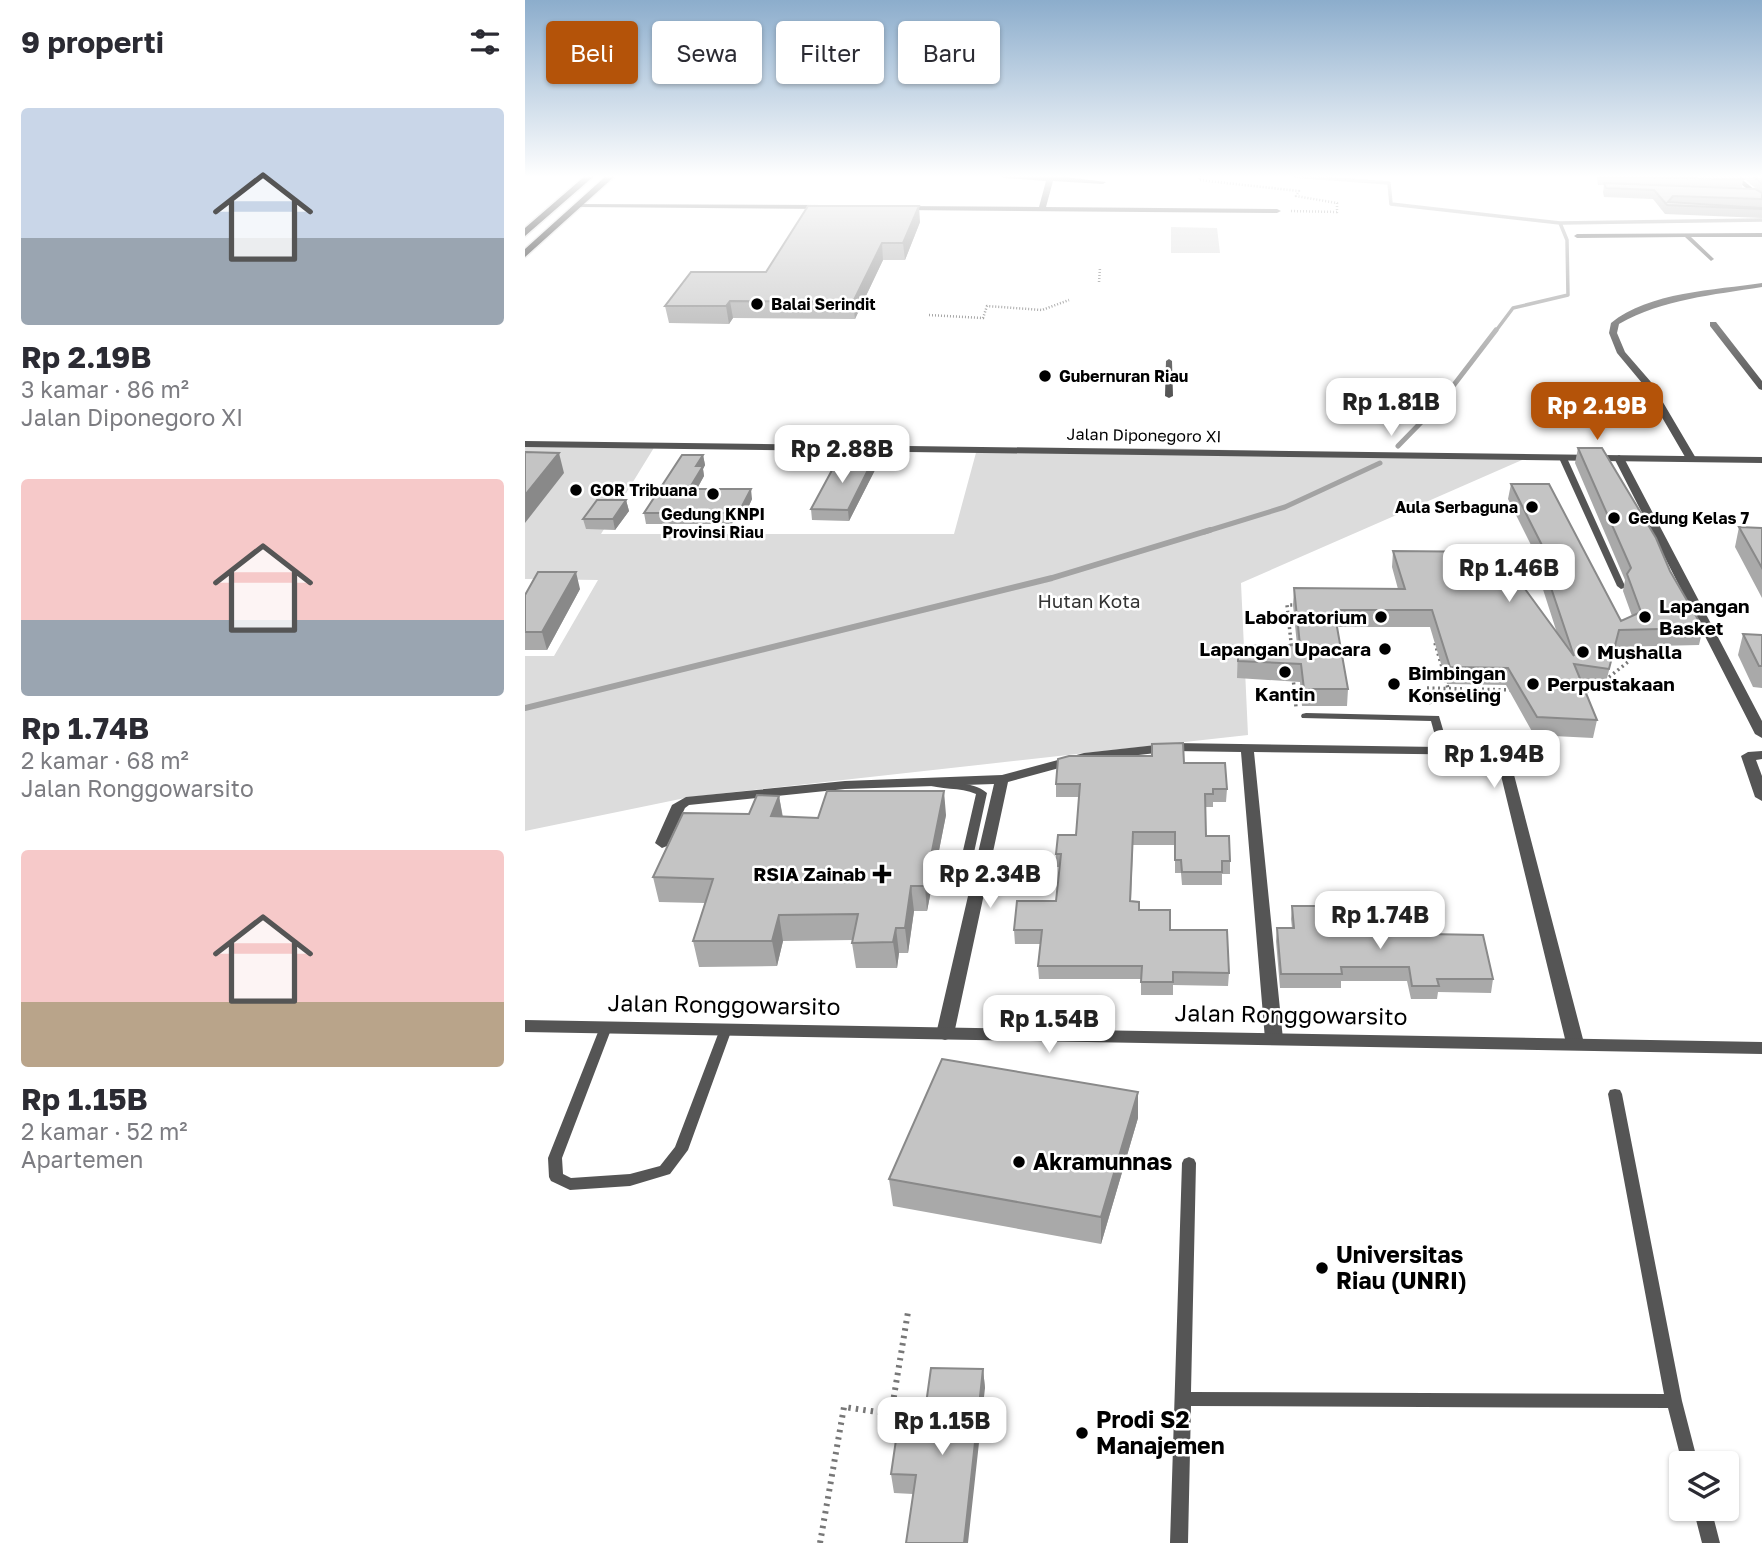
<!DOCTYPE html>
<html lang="id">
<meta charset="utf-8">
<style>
:root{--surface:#fff;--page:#f7f7f7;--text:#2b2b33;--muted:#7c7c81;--accent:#b45309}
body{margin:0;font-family:"Golos Text",sans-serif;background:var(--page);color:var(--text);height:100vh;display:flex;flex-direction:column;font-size:26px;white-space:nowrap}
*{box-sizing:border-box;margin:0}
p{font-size:23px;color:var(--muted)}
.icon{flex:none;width:38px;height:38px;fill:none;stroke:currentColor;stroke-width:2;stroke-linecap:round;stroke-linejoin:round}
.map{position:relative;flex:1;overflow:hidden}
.sheet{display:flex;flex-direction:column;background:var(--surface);width:525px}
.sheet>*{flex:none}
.guide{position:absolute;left:21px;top:21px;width:665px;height:63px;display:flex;gap:14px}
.buttons{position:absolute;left:1144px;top:1451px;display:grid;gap:14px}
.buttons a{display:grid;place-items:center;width:70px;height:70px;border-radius:7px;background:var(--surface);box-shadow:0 2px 5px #0004;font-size:35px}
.price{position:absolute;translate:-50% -60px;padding:0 16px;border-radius:14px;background:#fff;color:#222;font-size:23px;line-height:46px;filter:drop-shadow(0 2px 4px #0008)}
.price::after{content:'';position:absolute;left:50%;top:42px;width:21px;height:16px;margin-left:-10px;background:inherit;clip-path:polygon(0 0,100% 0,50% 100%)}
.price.current{background:var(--accent);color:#fff}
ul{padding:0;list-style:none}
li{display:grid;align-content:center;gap:14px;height:371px;padding:0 21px}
li span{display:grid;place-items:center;height:217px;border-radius:7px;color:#555}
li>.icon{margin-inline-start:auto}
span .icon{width:126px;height:126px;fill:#fffc;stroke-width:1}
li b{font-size:30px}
h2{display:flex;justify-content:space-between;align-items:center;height:84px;padding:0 21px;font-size:30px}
.chip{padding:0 24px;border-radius:7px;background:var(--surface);box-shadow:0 2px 5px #0004;font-size:24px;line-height:63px}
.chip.current{background:var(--accent);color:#fff}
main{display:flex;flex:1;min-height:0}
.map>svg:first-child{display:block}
</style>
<main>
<section class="sheet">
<h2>9 properti<svg class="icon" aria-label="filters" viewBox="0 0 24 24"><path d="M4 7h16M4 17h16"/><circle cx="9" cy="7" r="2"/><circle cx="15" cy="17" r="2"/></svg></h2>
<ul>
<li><span style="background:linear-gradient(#c9d6e8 60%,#9aa5b1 0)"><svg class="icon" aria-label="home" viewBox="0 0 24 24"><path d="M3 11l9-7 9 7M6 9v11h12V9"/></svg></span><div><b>Rp 2.19B</b><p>3 kamar · 86 m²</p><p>Jalan Diponegoro XI</p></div></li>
<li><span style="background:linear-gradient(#f6c9c9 65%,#9aa5b1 0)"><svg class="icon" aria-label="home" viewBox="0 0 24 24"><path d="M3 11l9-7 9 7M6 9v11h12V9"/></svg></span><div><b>Rp 1.74B</b><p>2 kamar · 68 m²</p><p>Jalan Ronggowarsito</p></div></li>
<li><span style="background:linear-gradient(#f6c9c9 70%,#b9a48a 0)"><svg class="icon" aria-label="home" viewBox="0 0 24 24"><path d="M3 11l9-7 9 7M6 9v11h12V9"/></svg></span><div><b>Rp 1.15B</b><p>2 kamar · 52 m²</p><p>Apartemen</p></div></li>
</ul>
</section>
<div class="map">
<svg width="1237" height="1543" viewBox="0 0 1237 1543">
<rect width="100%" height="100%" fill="#fff"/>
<path fill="#dcdcdc" d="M 646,227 L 692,228 L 695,253 L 646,253 Z
M 0,444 L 130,446 L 76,534 L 429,534 L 452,449 L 625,448 L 1004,457 L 716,583 L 723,735 L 165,797 L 0,831 L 0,656 L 29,656 L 73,580 L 0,579 Z"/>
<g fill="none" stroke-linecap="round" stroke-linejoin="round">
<path stroke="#a3a3a3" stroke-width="3.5" d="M 768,176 L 864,183 L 866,204 L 1035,223 L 1237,220
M 970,332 L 988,308 L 1043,295 L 1042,240 L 1035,223"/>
<path stroke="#a3a3a3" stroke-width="5" d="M 873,446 L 915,403 L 971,330
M 679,532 L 760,507 L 855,463"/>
<path stroke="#a3a3a3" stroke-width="6" d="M 0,708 L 527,578 L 685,530"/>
<defs>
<path id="primary" d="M 60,176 L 69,176 L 0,236 L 0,228 Z
M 81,176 L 90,176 L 0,257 L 0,249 Z"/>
</defs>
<use href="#primary" stroke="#dbdbdb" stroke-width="3"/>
<path stroke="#777" stroke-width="2.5" stroke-dasharray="1 2" stroke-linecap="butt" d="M 677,176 L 674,180 L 774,191 L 771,196 L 812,203 L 812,212 L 766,211
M 574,282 L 575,268
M 404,315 L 458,318 L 462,306 L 517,310 L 544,300"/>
<path stroke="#777" stroke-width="3.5" stroke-dasharray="2 3.5" stroke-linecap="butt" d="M 994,587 L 1007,578 L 1017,578
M 910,643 L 923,688
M 767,651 L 762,605 L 774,605
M 768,677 L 771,707
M 1056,692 L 1067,691 L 1104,661 L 1096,648 L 1092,652 L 1085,646
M 906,704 L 902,688 L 988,690"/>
<path stroke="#777" stroke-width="6" stroke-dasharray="2.5 5" stroke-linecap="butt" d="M 295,1543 L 319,1407 L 366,1414 L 383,1312"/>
<path fill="#555" fill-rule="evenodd" d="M 1237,233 L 1237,237 L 1166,237 L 1188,258 L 1189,259 L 1186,261 L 1160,237 L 1052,238 L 1049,236 L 1052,234 Z
M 644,359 L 647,361 L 648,396 L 644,398 L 640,396 L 641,361 Z
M 1035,456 L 1042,458 L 1100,586 L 1099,588 L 1096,589 L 1092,586 L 1034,458 Z
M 781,713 L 914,716 L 924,750 L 919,753 L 914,750 L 906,721 L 777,718 L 776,716 L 777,714 Z
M 402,779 C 421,784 447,780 462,793 L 443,880 L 457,892 L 455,895 L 447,895 L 431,881 L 451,794 C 435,787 416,790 398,784 L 397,782 Z
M 81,1022 L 86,1024 L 87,1027 L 37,1158 L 38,1174 L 46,1178 L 105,1174 L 135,1166 L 150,1147 L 195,1029 L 196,1026 L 201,1024 L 206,1026 L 207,1029 L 163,1150 L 145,1174 L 105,1186 L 45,1190 L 26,1181 L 24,1177 L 23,1158 L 75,1027 L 76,1024 Z
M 1090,1089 L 1095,1090 L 1097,1094 L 1157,1401 L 1173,1463 L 1157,1463 L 1143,1408 L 666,1406 L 663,1543 L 645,1543 L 657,1163 L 659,1159 L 664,1157 L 669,1159 L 671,1163 L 666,1392 L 1139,1394 L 1083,1094 L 1085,1090 Z
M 1168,1508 L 1186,1508 L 1195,1543 L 1177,1543 Z"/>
<path fill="#555" fill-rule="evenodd" d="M 476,176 L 533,176 L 581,182 L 578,184 L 528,181 L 521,207 L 752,209 L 756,211 L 752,213 L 377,210 L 373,208 L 377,206 L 514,207 L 521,181 L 479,178 Z
M 51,204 L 300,205 L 304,207 L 300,209 L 53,207 Z
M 1237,283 L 1237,287 C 1188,295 1138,299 1094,324 L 1092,333 L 1100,352 L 1126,382 L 1172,460 L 1163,462 L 1117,383 L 1092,353 L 1084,333 L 1086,323 C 1123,292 1191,290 1237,283 Z
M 1185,322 L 1191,322 L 1237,381 L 1237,390 L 1234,389 L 1185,326 Z
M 1094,455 L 1099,458 L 1237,721 L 1237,738 L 1230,734 L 1089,458 Z
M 649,743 L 982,748 L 1059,1043 L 1056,1047 L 1050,1049 L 1044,1047 L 1041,1043 L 971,755 L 729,752 L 758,1039 L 755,1043 L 749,1045 L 743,1043 L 740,1039 L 716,752 L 649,751 L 560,761 L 483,782 L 429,1034 L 426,1038 L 420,1040 L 414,1038 L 411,1034 L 469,784 L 320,789 L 164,805 L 160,808 L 142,846 L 137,848 L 130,843 L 147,805 L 161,797 L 320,781 L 477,775 L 559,753 Z
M 1237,751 L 1237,759 L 1231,760 L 1237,776 L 1237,801 L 1230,797 L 1216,756 L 1223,752 Z"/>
<path fill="#555" fill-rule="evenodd" d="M 0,441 L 1237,457 L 1237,463 L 0,447 Z
M 0,1020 L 1237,1042 L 1237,1054 L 0,1032 Z"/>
<path fill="#222" fill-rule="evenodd" d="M 1206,176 L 1213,176 L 1237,196 L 1237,201 Z"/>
<use href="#primary" fill="#000" fill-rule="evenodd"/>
</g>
<path fill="#a9a9a9" d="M 1072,176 L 1214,176 L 1218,179 L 1217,188 L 1189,187 L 1235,192 L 1216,176 L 1237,176 L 1237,218 L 1140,214 L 1128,199 L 1079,197 L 1078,192 L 1079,185 L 1073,185 Z
M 395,222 L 380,260 L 358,260 L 330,319 L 208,318 L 204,324 L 144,323 L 140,306 Z
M 1053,448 L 1145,571 L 1178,628 L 1174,645 L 1090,647 L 1080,686 L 1057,683 L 1072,720 L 1068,738 L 1009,735 L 981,685 L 922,684 L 905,627 L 812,627 L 823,689 L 822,706 L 777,706 L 775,682 L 712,678 L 713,646 L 772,645 L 768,605 L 769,588 L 873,589 L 867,567 L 868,551 L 1032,633 L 1014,577 L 1016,565 L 983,499 L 986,484 L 1096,621 L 1107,616 L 1098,591 L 1100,580 L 1050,463 Z
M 178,455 L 180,465 L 178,469 L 179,476 L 172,489 L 227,499 L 218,519 L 209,519 L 207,524 L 121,524 L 119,513 Z
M 348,460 L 350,470 L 324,521 L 287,520 L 286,509 Z
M 101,500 L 104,511 L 90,530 L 61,529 L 58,519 Z
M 1214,527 L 1237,528 L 1237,598 L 1210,547 Z
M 55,589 L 22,650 L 0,650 L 0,595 Z
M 1218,634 L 1237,635 L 1237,688 L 1228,687 L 1213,655 Z
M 659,763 L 702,789 L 701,802 L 688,802 L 688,807 L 680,807 L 681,836 L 705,861 L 705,874 L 697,874 L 697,885 L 657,885 L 656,873 L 650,873 L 650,845 L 608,845 L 606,901 L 614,910 L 645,930 L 704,973 L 703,986 L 648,985 L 648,995 L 616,995 L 616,979 L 514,979 L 513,966 L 516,944 L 490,944 L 489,930 L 531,901 L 535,867 L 531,867 L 531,854 L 551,835 L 554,797 L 531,797 L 531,784 Z
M 254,796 L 258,817 L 293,818 L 421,815 L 402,911 L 389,911 L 383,953 L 374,953 L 372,968 L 331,968 L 327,943 L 328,940 L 258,941 L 252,966 L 174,967 L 168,941 L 180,903 L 134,902 L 128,877 L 224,814 Z
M 767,906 L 794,924 L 825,935 L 875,935 L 877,922 L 902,934 L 968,979 L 966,993 L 913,992 L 912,999 L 886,999 L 882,981 L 816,981 L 816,988 L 755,988 L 751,941 L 752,928 L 767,928 L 766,919 Z
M 613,1092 L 613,1118 L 576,1244 L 368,1206 L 364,1179 Z
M 458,1369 L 460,1388 L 388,1494 L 369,1493 L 366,1474 L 397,1433 Z"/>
<path fill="#898989" d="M 394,206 L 395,222 L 380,260 L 378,243 Z
M 357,243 L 358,260 L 330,319 L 328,302 Z
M 205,301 L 208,318 L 204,324 L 201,306 Z
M 34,453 L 39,473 L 0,523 L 0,495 Z
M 178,455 L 180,465 L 178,469 L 179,476 L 166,499 L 164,489 L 171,466 Z
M 348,460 L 350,470 L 324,521 L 323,510 Z
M 226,489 L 227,499 L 218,519 L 216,508 Z
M 101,500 L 104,511 L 90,530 L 88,519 Z
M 207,508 L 209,519 L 207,524 L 205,513 Z
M 51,572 L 55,589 L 22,650 L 17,632 Z
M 419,791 L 421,815 L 402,911 L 400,886 Z
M 254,796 L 258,820 L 246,816 Z
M 386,886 L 389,911 L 383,953 L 380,928 Z
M 254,915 L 258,941 L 252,966 L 247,941 Z
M 371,928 L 374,953 L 372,968 L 368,942 Z
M 613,1092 L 613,1118 L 576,1244 L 576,1217 Z
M 458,1369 L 460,1388 L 443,1543 L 439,1543 Z"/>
<path fill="#c4c4c4" stroke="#898989" stroke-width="2" d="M 1074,176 L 1214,176 L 1218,179 L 1074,177 Z
M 1228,176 L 1237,176 L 1237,184 Z
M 1079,183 L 1230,189 L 1237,193 L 1237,199 L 1148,196 L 1143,202 L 1237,208 L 1237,209 L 1142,205 L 1129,190 L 1081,188 Z
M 283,206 L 394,206 L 378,243 L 357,243 L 328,302 L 205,301 L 201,306 L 140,306 L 166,272 L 241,272 Z
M 1053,448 L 1077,448 L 1131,538 L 1145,571 L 1178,628 L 1094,630 L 1084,669 L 1049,664 L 1072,720 L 1012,717 L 983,668 L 925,667 L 907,610 L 809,610 L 823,689 L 779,689 L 776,664 L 713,661 L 713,646 L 775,645 L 769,588 L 880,589 L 868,551 L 973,552 L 1049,656 L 1017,561 L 1025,561 L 986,484 L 1024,484 L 1096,621 L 1116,612 L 1102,574 L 1106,568 Z
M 0,452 L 34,453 L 0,495 Z
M 157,455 L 178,455 L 171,466 L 178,466 L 164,489 L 226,489 L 216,508 L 207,508 L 205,513 L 119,513 Z
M 313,459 L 348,460 L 323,510 L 286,509 Z
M 72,500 L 101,500 L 88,519 L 58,519 Z
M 1214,527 L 1237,528 L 1237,568 Z
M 13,572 L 51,572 L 17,632 L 0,632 L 0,595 Z
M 1218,634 L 1237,635 L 1237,666 L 1234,666 Z
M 658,743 L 659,763 L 700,763 L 702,789 L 688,789 L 688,794 L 680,794 L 681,836 L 704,836 L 705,861 L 697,861 L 697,872 L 657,872 L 656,860 L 650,860 L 650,832 L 608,832 L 605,901 L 614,902 L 614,910 L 645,910 L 645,930 L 702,930 L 704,973 L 648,972 L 648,982 L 616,982 L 617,966 L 513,966 L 517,930 L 489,930 L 492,901 L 531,901 L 536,854 L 531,854 L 533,835 L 551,835 L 555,784 L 531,784 L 533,759 L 544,756 L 627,756 L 627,744 Z
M 302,791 L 419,791 L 400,886 L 386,886 L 380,928 L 371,928 L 368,942 L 327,943 L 333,914 L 254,915 L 247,941 L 168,941 L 188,879 L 128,877 L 158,813 L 224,814 L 232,795 L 254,796 L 246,816 L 293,818 Z
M 767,906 L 792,906 L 794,924 L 823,924 L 825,935 L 879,935 L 877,922 L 900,922 L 902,934 L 958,935 L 968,979 L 912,979 L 914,986 L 887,986 L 884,967 L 816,967 L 817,974 L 756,974 L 752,928 L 769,928 Z
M 417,1059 L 613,1092 L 576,1217 L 364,1179 Z
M 406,1368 L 458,1369 L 439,1543 L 381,1543 L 391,1475 L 366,1474 L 372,1433 L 397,1433 Z"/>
<linearGradient id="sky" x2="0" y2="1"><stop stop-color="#8cadcc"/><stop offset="0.45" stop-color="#fff"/><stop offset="1" stop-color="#fff" stop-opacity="0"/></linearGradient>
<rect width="1237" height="392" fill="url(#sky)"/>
<g fill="#000" stroke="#fff" stroke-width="2.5">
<circle cx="232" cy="304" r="7"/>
<circle cx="520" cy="376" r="7"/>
<circle cx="51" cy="490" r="7"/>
<circle cx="188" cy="494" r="7"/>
<circle cx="1007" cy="507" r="7"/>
<circle cx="1089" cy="518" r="7"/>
<circle cx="856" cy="617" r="7"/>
<circle cx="1120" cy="617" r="7"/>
<circle cx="860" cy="649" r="7"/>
<circle cx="1058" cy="652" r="7"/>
<circle cx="760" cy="672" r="7"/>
<circle cx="869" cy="684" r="7"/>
<circle cx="1008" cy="684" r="7"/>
<path d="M353.5 863.5h7v7h7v7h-7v7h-7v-7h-7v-7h7z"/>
<circle cx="494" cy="1162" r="7"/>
<circle cx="797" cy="1268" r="7"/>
<circle cx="557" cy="1433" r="7"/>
</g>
<g text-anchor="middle" stroke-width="5" stroke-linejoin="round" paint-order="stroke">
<g font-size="16" font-weight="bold" fill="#000" stroke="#fff" text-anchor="start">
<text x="246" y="310">Balai Serindit</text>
<text x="534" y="382">Gubernuran Riau</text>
<text x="65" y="496">GOR Tribuana</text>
<text x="993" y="513" text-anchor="end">Aula Serbaguna</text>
<text x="188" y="520" text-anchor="middle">Gedung KNPI<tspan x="188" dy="18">Provinsi Riau</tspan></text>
<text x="1103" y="524">Gedung Kelas 7</text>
</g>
<g font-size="16" fill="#000" stroke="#fff">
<text transform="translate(619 435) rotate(1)" y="6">Jalan Diponegoro XI</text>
</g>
<g font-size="19" fill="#333" stroke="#fff">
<text x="564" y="608">Hutan Kota</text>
</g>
<g font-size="19" font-weight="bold" fill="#000" stroke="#fff" text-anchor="start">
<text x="1134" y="613">Lapangan<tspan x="1134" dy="22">Basket</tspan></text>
<text x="842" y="624" text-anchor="end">Laboratorium</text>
<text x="846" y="656" text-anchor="end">Lapangan Upacara</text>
<text x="1072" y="659">Mushalla</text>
<text x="883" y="680">Bimbingan<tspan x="883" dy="22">Konseling</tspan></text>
<text x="1022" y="691">Perpustakaan</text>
<text x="760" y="701" text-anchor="middle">Kantin</text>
<text x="341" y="881" text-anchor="end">RSIA Zainab</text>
</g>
<g font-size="23" fill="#000" stroke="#fff">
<text transform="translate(199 1005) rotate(1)" y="8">Jalan Ronggowarsito</text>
<text transform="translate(766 1015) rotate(1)" y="8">Jalan Ronggowarsito</text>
</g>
<g font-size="23" font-weight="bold" fill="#000" stroke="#fff" text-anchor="start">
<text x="508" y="1170">Akramunnas</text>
<text x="811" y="1263">Universitas<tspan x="811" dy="26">Riau (UNRI)</tspan></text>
<text x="571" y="1428">Prodi S2<tspan x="571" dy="26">Manajemen</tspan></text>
</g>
</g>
</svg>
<div class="buttons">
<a><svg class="icon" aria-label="layers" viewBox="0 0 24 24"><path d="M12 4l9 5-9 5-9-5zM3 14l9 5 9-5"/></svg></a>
</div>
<b class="price" style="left:866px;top:438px">Rp 1.81B</b>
<b class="price current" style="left:1072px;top:442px">Rp 2.19B</b>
<b class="price" style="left:317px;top:485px">Rp 2.88B</b>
<b class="price" style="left:984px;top:604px">Rp 1.46B</b>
<b class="price" style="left:969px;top:790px">Rp 1.94B</b>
<b class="price" style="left:465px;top:910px">Rp 2.34B</b>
<b class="price" style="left:855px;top:951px">Rp 1.74B</b>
<b class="price" style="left:524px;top:1055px">Rp 1.54B</b>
<b class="price" style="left:417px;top:1457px">Rp 1.15B</b>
<div class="guide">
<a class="chip current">Beli</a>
<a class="chip">Sewa</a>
<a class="chip">Filter</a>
<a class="chip">Baru</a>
</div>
</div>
</main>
